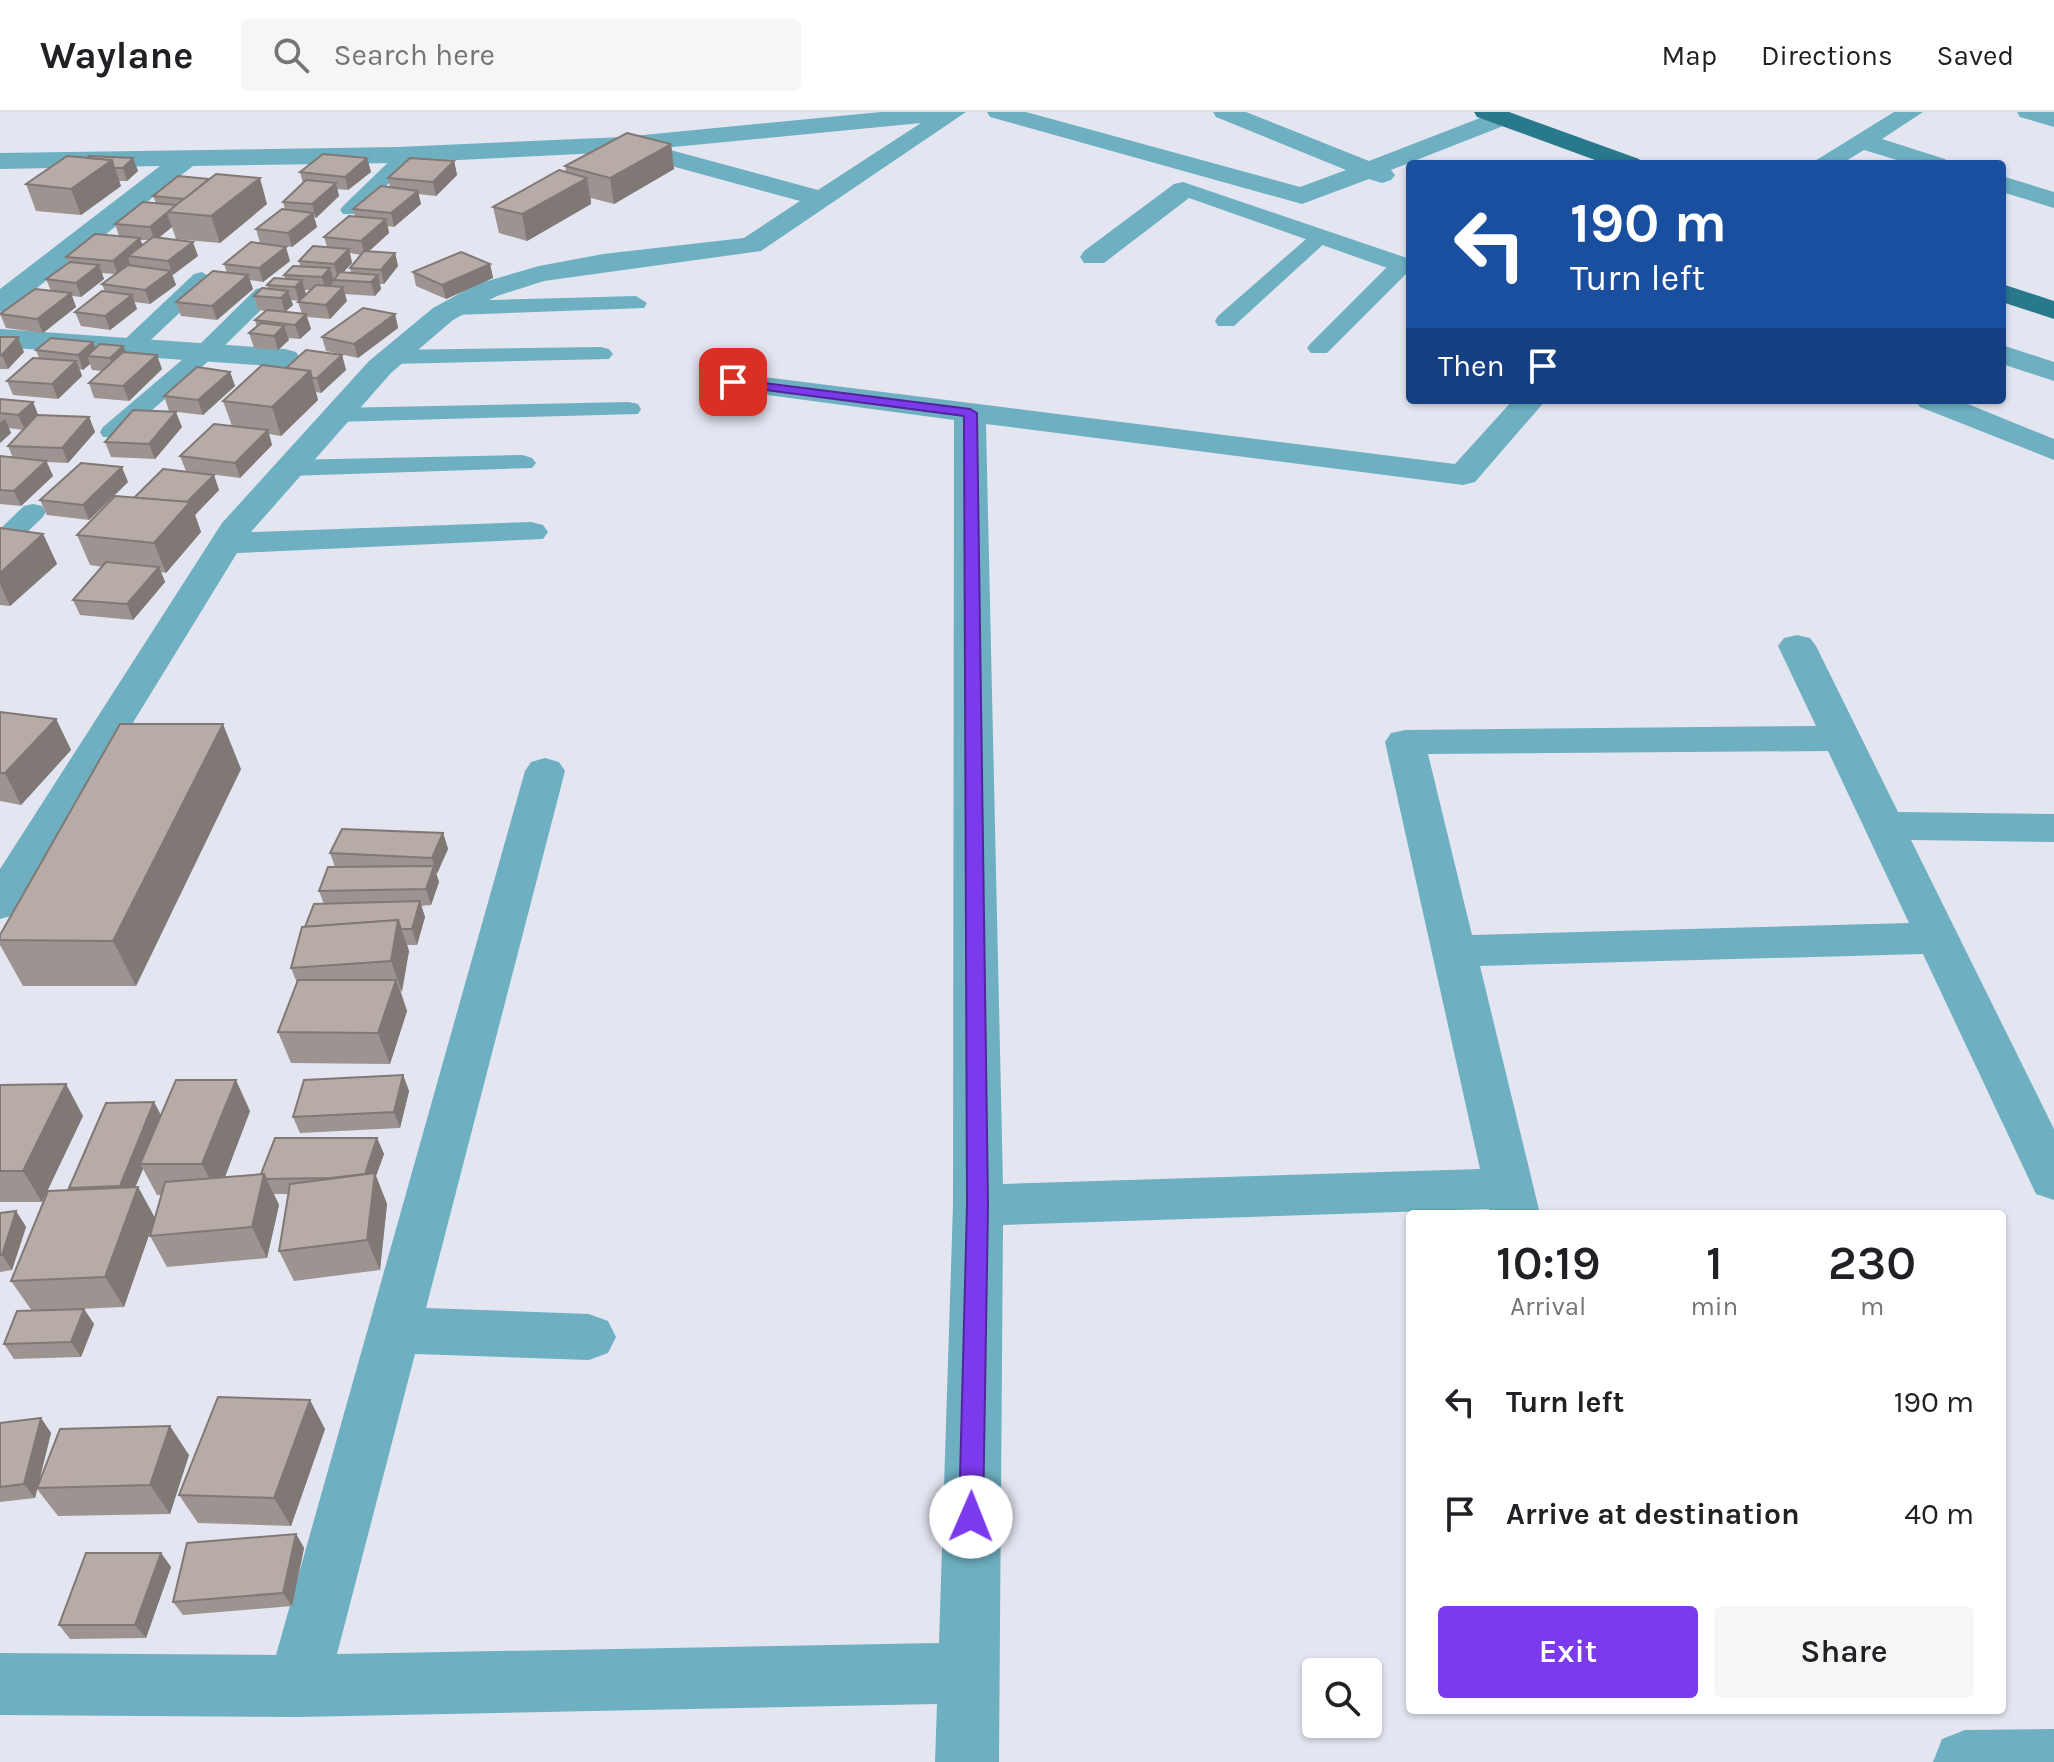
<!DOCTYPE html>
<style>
:root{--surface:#fff;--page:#f6f6f6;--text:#202124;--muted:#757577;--line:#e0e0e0;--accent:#7c3aed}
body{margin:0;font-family:Karla,sans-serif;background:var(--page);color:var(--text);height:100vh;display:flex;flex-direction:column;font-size:30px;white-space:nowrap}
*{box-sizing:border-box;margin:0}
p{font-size:26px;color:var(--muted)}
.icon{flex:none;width:44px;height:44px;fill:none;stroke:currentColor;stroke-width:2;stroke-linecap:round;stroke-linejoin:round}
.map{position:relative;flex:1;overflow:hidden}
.drawer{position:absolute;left:1406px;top:1098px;width:600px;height:504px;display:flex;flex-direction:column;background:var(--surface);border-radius:8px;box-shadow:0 2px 6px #0004}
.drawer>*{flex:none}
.guide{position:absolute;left:1406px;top:48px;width:600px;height:244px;border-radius:8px;box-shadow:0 2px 6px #0004;background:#1a4fa0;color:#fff;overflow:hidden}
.fabs{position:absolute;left:1302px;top:1546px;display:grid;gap:16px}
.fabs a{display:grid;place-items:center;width:80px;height:80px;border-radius:8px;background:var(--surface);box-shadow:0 2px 6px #0004;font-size:40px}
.pin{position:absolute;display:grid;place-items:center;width:68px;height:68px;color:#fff;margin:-34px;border-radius:16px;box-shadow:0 4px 12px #0006}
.me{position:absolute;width:88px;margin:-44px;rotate:1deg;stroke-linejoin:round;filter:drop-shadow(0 0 6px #0008)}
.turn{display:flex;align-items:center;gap:28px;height:168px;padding:0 32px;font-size:36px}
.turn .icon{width:104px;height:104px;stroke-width:2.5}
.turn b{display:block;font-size:56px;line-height:68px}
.then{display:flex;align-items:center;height:76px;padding:0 32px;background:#0003;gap:16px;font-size:30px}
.eta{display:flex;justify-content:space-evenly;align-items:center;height:136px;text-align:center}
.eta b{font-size:48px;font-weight:600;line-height:56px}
.button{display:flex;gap:16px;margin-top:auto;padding:16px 32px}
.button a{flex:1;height:92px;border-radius:8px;background:var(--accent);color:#fff;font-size:32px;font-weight:600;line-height:92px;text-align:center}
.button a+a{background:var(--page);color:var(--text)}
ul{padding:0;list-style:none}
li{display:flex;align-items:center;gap:24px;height:112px;padding:0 32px}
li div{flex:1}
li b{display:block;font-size:30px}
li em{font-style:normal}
header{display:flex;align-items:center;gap:48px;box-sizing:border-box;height:112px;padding:0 40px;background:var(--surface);border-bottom:2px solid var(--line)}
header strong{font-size:38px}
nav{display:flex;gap:44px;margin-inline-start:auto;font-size:28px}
.search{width:560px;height:72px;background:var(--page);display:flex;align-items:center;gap:20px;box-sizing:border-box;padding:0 28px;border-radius:8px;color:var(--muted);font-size:30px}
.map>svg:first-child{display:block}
</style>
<header>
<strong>Waylane</strong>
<div class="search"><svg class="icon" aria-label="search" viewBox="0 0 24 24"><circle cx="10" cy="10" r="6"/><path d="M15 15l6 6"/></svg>Search here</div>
<nav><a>Map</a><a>Directions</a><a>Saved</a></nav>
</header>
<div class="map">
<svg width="2054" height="1650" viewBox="0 0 2054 1650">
<rect width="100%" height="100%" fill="#e3e6f1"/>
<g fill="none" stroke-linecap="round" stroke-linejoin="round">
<g fill="#6eb0c1" fill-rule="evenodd">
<path d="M408,36L415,38L418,42L415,46L357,102H343L340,98L343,94L401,38Z"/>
<path d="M1320,119L1327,121L1331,125L1327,129L1234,214H1218L1215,209L1218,204L1313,121Z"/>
<path d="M1402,147L1410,148V158L1327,241H1311L1307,236L1311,231L1394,148Z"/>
<path d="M202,160L213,167L210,172L138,240H122L118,235L122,230L194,162Z"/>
<path d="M264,175L272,177L275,182L272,187L212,246L121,325H103L100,320L103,315L196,236L256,177Z"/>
<path d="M636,184L647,191L644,196L455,203L444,196L455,189Z"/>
<path d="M601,235L609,237L613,242L609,247L391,252L379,245L391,238Z"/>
<path d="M629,290L638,292L641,297L638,302L334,310L322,303L334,296Z"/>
<path d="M523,343L532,346L536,351L532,356L288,364L275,356L288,348Z"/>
<path d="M33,392L42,394L46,400L42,406L9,437L0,439V417L24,394Z"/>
</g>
<g fill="#6eb0c1" fill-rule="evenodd">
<path d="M881,0H966L761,139L544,169L497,184L453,208L391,261L251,420L531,410L543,413L548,420L543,427L237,441L15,803L0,807V757L222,411L369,249L433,196L477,172L539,154L603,142L744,126L800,89L642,46L640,39L397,51L193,54L10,197L0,200V177L160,54L0,57V41L397,35L623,25ZM921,11L818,78L663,36Z"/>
<path d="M987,0H1026L1300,75L1346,58L1216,5L1213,0H1246L1369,49L1493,1L1507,0L1514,6L1511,11L1391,58L1395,63L1391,68L1382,71L1369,67L1302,92L990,5Z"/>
<path d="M1894,0H1923L1882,27L1945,47L1949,52H1910L1864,38L1841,52H1810Z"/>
<path d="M2017,0H2054V15L2020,5Z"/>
<path d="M2002,64L2054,80V96L2002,80Z"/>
<path d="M1183,70L1410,147V164L1189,86L1104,151H1084L1080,145L1084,139L1174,72Z"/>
<path d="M0,217L285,237L296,240L300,246L296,252L285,255L0,235Z"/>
<path d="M2002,233L2054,250V269L2002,252Z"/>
<path d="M733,261L1455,352L1513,288H1546L1475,370L1463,373L986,312L1003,1072L1480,1057L1385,630L1391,621L1405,618L1816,614L1778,534L1784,526L1797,523L1810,526L1816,534L1898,700L2054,702V730L1911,728L2054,1017V1088L2036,1082L1923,842L1480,854L1540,1102H1490L1489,1097L1003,1113L999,1650H935L937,1592L298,1605L0,1603V1541L276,1543L525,659L531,650L545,646L559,650L565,659L426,1196L589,1202L608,1209L616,1225L608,1241L589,1248L415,1242L337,1542L939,1531L953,1093L954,308L722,277L718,270L722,263ZM1828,639L1909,811L1472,823L1428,642Z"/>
<path d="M1915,288H1958L2054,327V348L1920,295Z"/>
</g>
<path fill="#6eb0c1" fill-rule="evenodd" d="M2054,1617V1650H1933L1942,1627L1965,1618Z"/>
<g fill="#28798b" fill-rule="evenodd">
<path d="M1474,0H1509L1639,47L1643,52H1606L1477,5Z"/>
<path d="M2002,172L2054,189V207L2002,190Z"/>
</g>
</g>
<g fill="#9d9390" fill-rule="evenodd">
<path d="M671,32L674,57L614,92L591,86V92L527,129L499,121L493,95L566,60L565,54Z"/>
<path d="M87,46H133L138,59L127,69H119L121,74L81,103L36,99L26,72Z"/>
<path d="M367,46L371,60L348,78L337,77L339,84L316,106L314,105L317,115L292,135L260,131L256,117L285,98L283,90L303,71L300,60Z"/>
<path d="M454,49L457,63L436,84L418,82L421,92L394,115L388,114L389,121L369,139L395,141L398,154L384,172H380L381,177L375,184L344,182L347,189L330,207L307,205L311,217L300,227L288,226L289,228L278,238L254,236L249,221L257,215L255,208L266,199L258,198L254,184L268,177L267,173L285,167L284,163L300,154L299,149L327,135L324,125L355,104L353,97L390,75L388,66ZM350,141L361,143L350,156L351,161L343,160L352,151ZM304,178H311L298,190L302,202L285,200L293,193L291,188L299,189L306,182Z"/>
<path d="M153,84L267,92L220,131L176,127L172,115L158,126L198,144L172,163L176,173L150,192L134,190L137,197L110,218L81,214L75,200L105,180L102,172L115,162L102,161L104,167L81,185L72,184L76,195L43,221L6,216L0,202L51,179L46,167L69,151L66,145L119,124L115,112L156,91ZM140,128H149L142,133Z"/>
<path d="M290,149L263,170L250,168L253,177L217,208L181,204L176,190L227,161L224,152Z"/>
<path d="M490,152L493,166L446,187L416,174L413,160Z"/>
<path d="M395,202L398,216L358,246L326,239L322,225Z"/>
<path d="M0,225L24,240L8,257H0Z"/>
<path d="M93,230L95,236L123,234L126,240L162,257L129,289L94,286L89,271L102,259L92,258L90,252L83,258L80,257L82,264L58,287L13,283L7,269L39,246L36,238Z"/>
<path d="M342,243L346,258L321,281L316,280L318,288L281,324L269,322L272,333L240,366L186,359L180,344L232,314L223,289L286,256Z"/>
<path d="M230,260L235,274L203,303L169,299L164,284Z"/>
<path d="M0,287L33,290L38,303L89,305L95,320L68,351L47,350L53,364L21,394L0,392V344L13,346L8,334L23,318L9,316L11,321L0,331Z"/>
<path d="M182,315L155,347L111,345L105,330Z"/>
<path d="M214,363L219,378L195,403L201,420L166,461L161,460L165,470L133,508L80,503L73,488L103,455L90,453L77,423L134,386Z"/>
<path d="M128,370L89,408L47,403L40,388Z"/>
<path d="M0,416L43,422L57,452L10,494L0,493Z"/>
<path d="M0,600L56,607L71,638L21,693L0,689Z"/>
<path d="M241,657L136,874H23L0,833V823Z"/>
<path d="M443,721L448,737L436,762L439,770L431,793L421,794L425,805L417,833H407L409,839L401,880L407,899L390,952L291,951L278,920L297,871L291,856L305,815L324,792L319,779L335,755L330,741Z"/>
<path d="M403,963L409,979L400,1016L300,1021L293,1005Z"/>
<path d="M0,973L83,1004L42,1090H0Z"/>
<path d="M154,990L161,1003L250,999L225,1065L261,1062L377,1026L384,1042L376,1064L387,1092L380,1158L294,1169L279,1139L289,1082H274L279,1093L267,1146L167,1155L150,1124L153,1111L124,1195L77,1197H84L94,1212L81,1245L14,1247L4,1232L32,1199L11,1169L71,1078L69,1076ZM143,1057L157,1083H161L155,1106L138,1075H135Z"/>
<path d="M16,1099L26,1115L12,1158L0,1160V1101Z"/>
<path d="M41,1306L51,1321L39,1369L189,1343L170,1402L58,1404L37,1377L35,1386L0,1390V1311Z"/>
<path d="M325,1317L291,1414L198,1411L179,1383Z"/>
<path d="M296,1422L304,1436L292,1494L183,1503L173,1490Z"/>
<path d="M161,1441L171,1455L146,1526L70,1527L59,1513Z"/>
</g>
<g fill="#807875">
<path d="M671,32L674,57L614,92L610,66Z"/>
<path d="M133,46L138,59L127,69L123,56Z"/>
<path d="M367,46L371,60L348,78L345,65Z"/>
<path d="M112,48L121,74L81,103L71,77Z"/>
<path d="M454,49L457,63L436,84L433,70Z"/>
<path d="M260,66L267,92L220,131L211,104Z"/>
<path d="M587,66L591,92L527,129L522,102Z"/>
<path d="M336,71L339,84L316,106L312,92Z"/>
<path d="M418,79L421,92L394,115L391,101Z"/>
<path d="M167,101L172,115L155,129L150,115Z"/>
<path d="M313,101L317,115L292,135L288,121Z"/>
<path d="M386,107L389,121L365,143L361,129Z"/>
<path d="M140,126L145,140L128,144L130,152L118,163L113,149Z"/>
<path d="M193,130L198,144L173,163L168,149Z"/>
<path d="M286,135L290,149L263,170L259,156Z"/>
<path d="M349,137L352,151L338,166L334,152Z"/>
<path d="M395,141L398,154L384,172L381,158Z"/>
<path d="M490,152L493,166L446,187L442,173Z"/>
<path d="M99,153L104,167L81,185L76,171Z"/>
<path d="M330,156L334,169L326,179L322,165Z"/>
<path d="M171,159L176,173L150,192L145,178Z"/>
<path d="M248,163L253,177L217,208L212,194Z"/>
<path d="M378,163L381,177L375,184L371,170Z"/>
<path d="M302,168L306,182L299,189L295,175Z"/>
<path d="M343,175L347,189L330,207L326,193Z"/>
<path d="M288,179L293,193L285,200L281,186Z"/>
<path d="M71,181L76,195L43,221L37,207Z"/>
<path d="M132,183L137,197L110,218L105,204Z"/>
<path d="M306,202L311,217L300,227L295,213Z"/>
<path d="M395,202L398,216L358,246L354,232Z"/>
<path d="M284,214L289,228L278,238L274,224Z"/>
<path d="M18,225L24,240L8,257L2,243Z"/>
<path d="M93,230L99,245L87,244L90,252L83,258L78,243Z"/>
<path d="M123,234L129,248L115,260L110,246Z"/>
<path d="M157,243L162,257L129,289L123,274Z"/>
<path d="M342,243L346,258L321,281L317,266Z"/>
<path d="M76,249L82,264L58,287L52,272Z"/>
<path d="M310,259L318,288L281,324L272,295Z"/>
<path d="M230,260L235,274L203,303L198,288Z"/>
<path d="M33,290L39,305L25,318L18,303Z"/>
<path d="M176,300L182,315L155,347L149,332Z"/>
<path d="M89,305L95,320L68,351L62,336Z"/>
<path d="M5,307L11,321L0,331V311Z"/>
<path d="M268,318L272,333L240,366L235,351Z"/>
<path d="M46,349L53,364L21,394L14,379Z"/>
<path d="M122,355L128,370L89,408L83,393Z"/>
<path d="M214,363L219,378L195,403L201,420L166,461L154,431L180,397Z"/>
<path d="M43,422L57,452L10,494L0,472V461Z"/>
<path d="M159,455L165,470L133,508L127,492Z"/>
<path d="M56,607L71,638L21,693L5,661Z"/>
<path d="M223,612L241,657L136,874L113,829Z"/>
<path d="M443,721L448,737L437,762L432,746Z"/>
<path d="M434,754L439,770L431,793L426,777Z"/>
<path d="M420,789L425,805L417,833L412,817Z"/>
<path d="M398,808L409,839L402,880L391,849Z"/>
<path d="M396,868L407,899L390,952L378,921Z"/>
<path d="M403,963L409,979L400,1016L394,1000Z"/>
<path d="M236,968L250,999L218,1083L202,1052Z"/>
<path d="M66,972L83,1004L42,1090L23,1059Z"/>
<path d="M154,990L162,1006L140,1052L143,1057L129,1090L120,1074Z"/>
<path d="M377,1026L384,1042L376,1064L387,1092L380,1158L367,1128L364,1066Z"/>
<path d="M264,1062L279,1093L267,1146L252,1115Z"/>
<path d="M138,1075L155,1106L124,1195L105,1165Z"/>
<path d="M16,1099L26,1115L12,1158L2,1143Z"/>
<path d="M84,1197L94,1212L81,1245L71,1230Z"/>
<path d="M310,1288L325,1317L291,1414L274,1386Z"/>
<path d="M41,1306L51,1321L35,1386L24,1372Z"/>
<path d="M170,1314L189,1343L170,1402L150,1373Z"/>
<path d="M296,1422L304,1436L292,1494L283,1481Z"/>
<path d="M161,1441L171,1455L146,1526L135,1513Z"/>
</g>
<g fill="#b7aba7" stroke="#807875" stroke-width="2">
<path d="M627,21L671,32L610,66L565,54Z"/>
<path d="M323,42L367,46L345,65L300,60Z"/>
<path d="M67,44L112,48L71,77L26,72Z"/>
<path d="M89,44L133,46L123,56H114L112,48L87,46Z"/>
<path d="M410,46L454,49L433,70L388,66Z"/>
<path d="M559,58L587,66L522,102L493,95Z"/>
<path d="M216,62L260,66L211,104L167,100Z"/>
<path d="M178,64L209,67L184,87L153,84Z"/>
<path d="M306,68L336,71L312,92L283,90Z"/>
<path d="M381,74L418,79L391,101L353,97Z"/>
<path d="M143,90L176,93L150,115L115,112Z"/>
<path d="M282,97L313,101L288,121L256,117Z"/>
<path d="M349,104L386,107L361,129L324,125Z"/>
<path d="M95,122L140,126L113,149L66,145Z"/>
<path d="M153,125L193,130L168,149L128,144Z"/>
<path d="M251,130L286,135L259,156L224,152Z"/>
<path d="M313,134L349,137L334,152L299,149Z"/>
<path d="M364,139L395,141L381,158L350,156Z"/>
<path d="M461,140L490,152L442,173L413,160Z"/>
<path d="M70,150L99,153L76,171L46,167Z"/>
<path d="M128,153L171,159L145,178L102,172Z"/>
<path d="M293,154L330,156L322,165L284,163Z"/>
<path d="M213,159L248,163L212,194L176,190Z"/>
<path d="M340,160L378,163L371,170L334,168Z"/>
<path d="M274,166L302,168L295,175L267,173Z"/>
<path d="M316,173L343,175L326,193L298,190Z"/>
<path d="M262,176L288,179L281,186L254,184Z"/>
<path d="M35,177L71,181L37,207L0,202Z"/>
<path d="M102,179L132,183L105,204L75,200Z"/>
<path d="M363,196L395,202L354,232L322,225Z"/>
<path d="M267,198L306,202L295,213L255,208Z"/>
<path d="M261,211L284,214L274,224L249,221Z"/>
<path d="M0,225H18L2,243H0Z"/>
<path d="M51,226L93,230L78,243L36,238Z"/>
<path d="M100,232L123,234L110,246L87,244Z"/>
<path d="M306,238L342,243L317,266H312L310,259L286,256Z"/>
<path d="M123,240L157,243L123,274L89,271Z"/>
<path d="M33,246L76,249L52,272L7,269Z"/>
<path d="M262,253L310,259L272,295L223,289Z"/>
<path d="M197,255L230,260L198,288L164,284Z"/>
<path d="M0,287L33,290L18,303L0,301Z"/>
<path d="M133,298L176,300L149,332L105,330Z"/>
<path d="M37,303L89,305L62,336L8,334Z"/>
<path d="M214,312L268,318L235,351L180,344Z"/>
<path d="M0,344L46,349L14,379L0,378Z"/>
<path d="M81,351L122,355L83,393L40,388Z"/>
<path d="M163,357L214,363L187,390L134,386Z"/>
<path d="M115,384L190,390L154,431L77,423Z"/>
<path d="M0,416L43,422L0,461Z"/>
<path d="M106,450L159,455L127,492L73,488Z"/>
<path d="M0,600L56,607L5,661H0Z"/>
<path d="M120,612H223L113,829L0,828V823Z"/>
<path d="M342,717L443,721L432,746L330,741Z"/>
<path d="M434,754L426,777L319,779L328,755Z"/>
<path d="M420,789L412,817H401L398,808L305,815L314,792Z"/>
<path d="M398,808L391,849L291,856L302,815Z"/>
<path d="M298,868H396L378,921L278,920Z"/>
<path d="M403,963L394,1000L293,1005L304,968Z"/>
<path d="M176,968H236L202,1052H140Z"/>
<path d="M66,972L23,1059H0V973Z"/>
<path d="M154,990L120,1074L69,1076L106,991Z"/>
<path d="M275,1026H377L365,1062L331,1066L266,1067L264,1062H261Z"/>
<path d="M375,1061L367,1128L279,1139L290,1072Z"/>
<path d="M264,1062L252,1115L150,1124L165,1070Z"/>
<path d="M138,1075L105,1165L11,1169L48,1079Z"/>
<path d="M16,1099L2,1143H0V1101Z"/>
<path d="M84,1197L71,1230L4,1232L17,1199Z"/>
<path d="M218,1285L310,1288L274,1386L179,1383Z"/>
<path d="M41,1306L24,1372L0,1375V1311Z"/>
<path d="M170,1314L150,1373L37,1376L60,1317Z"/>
<path d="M296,1422L283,1481L173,1490L187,1431Z"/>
<path d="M86,1441H161L135,1513H59Z"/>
</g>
<path fill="#7c3aed" stroke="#51269a" stroke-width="2" d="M733,267L970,297L977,301L988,1093L983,1405L980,1413L971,1416L963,1413L959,1405L967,1093L964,304L728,273L726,270Z"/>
</svg>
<div class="fabs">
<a><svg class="icon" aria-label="search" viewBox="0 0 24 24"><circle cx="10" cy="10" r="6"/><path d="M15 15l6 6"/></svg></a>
</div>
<div class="pin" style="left:733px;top:270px;background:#d93025"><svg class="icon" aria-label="arrive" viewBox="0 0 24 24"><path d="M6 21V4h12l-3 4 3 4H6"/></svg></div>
<svg class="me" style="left:971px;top:1405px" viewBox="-20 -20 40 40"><circle r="19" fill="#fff"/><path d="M0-13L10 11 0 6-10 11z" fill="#7c3aed"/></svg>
<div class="guide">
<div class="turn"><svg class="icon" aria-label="left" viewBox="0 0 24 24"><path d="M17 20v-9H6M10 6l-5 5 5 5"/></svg><div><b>190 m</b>Turn left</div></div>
<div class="then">Then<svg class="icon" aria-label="arrive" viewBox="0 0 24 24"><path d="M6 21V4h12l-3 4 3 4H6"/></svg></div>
</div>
<section class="drawer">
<div class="eta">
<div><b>10:19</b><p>Arrival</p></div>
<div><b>1</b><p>min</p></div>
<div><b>230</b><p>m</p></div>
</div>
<ul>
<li><svg class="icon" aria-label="left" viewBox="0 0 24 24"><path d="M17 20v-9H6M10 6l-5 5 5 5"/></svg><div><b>Turn left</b></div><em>190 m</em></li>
<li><svg class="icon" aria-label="arrive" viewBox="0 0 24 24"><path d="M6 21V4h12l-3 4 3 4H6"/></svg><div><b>Arrive at destination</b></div><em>40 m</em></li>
</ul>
<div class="button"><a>Exit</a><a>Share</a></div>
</section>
</div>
